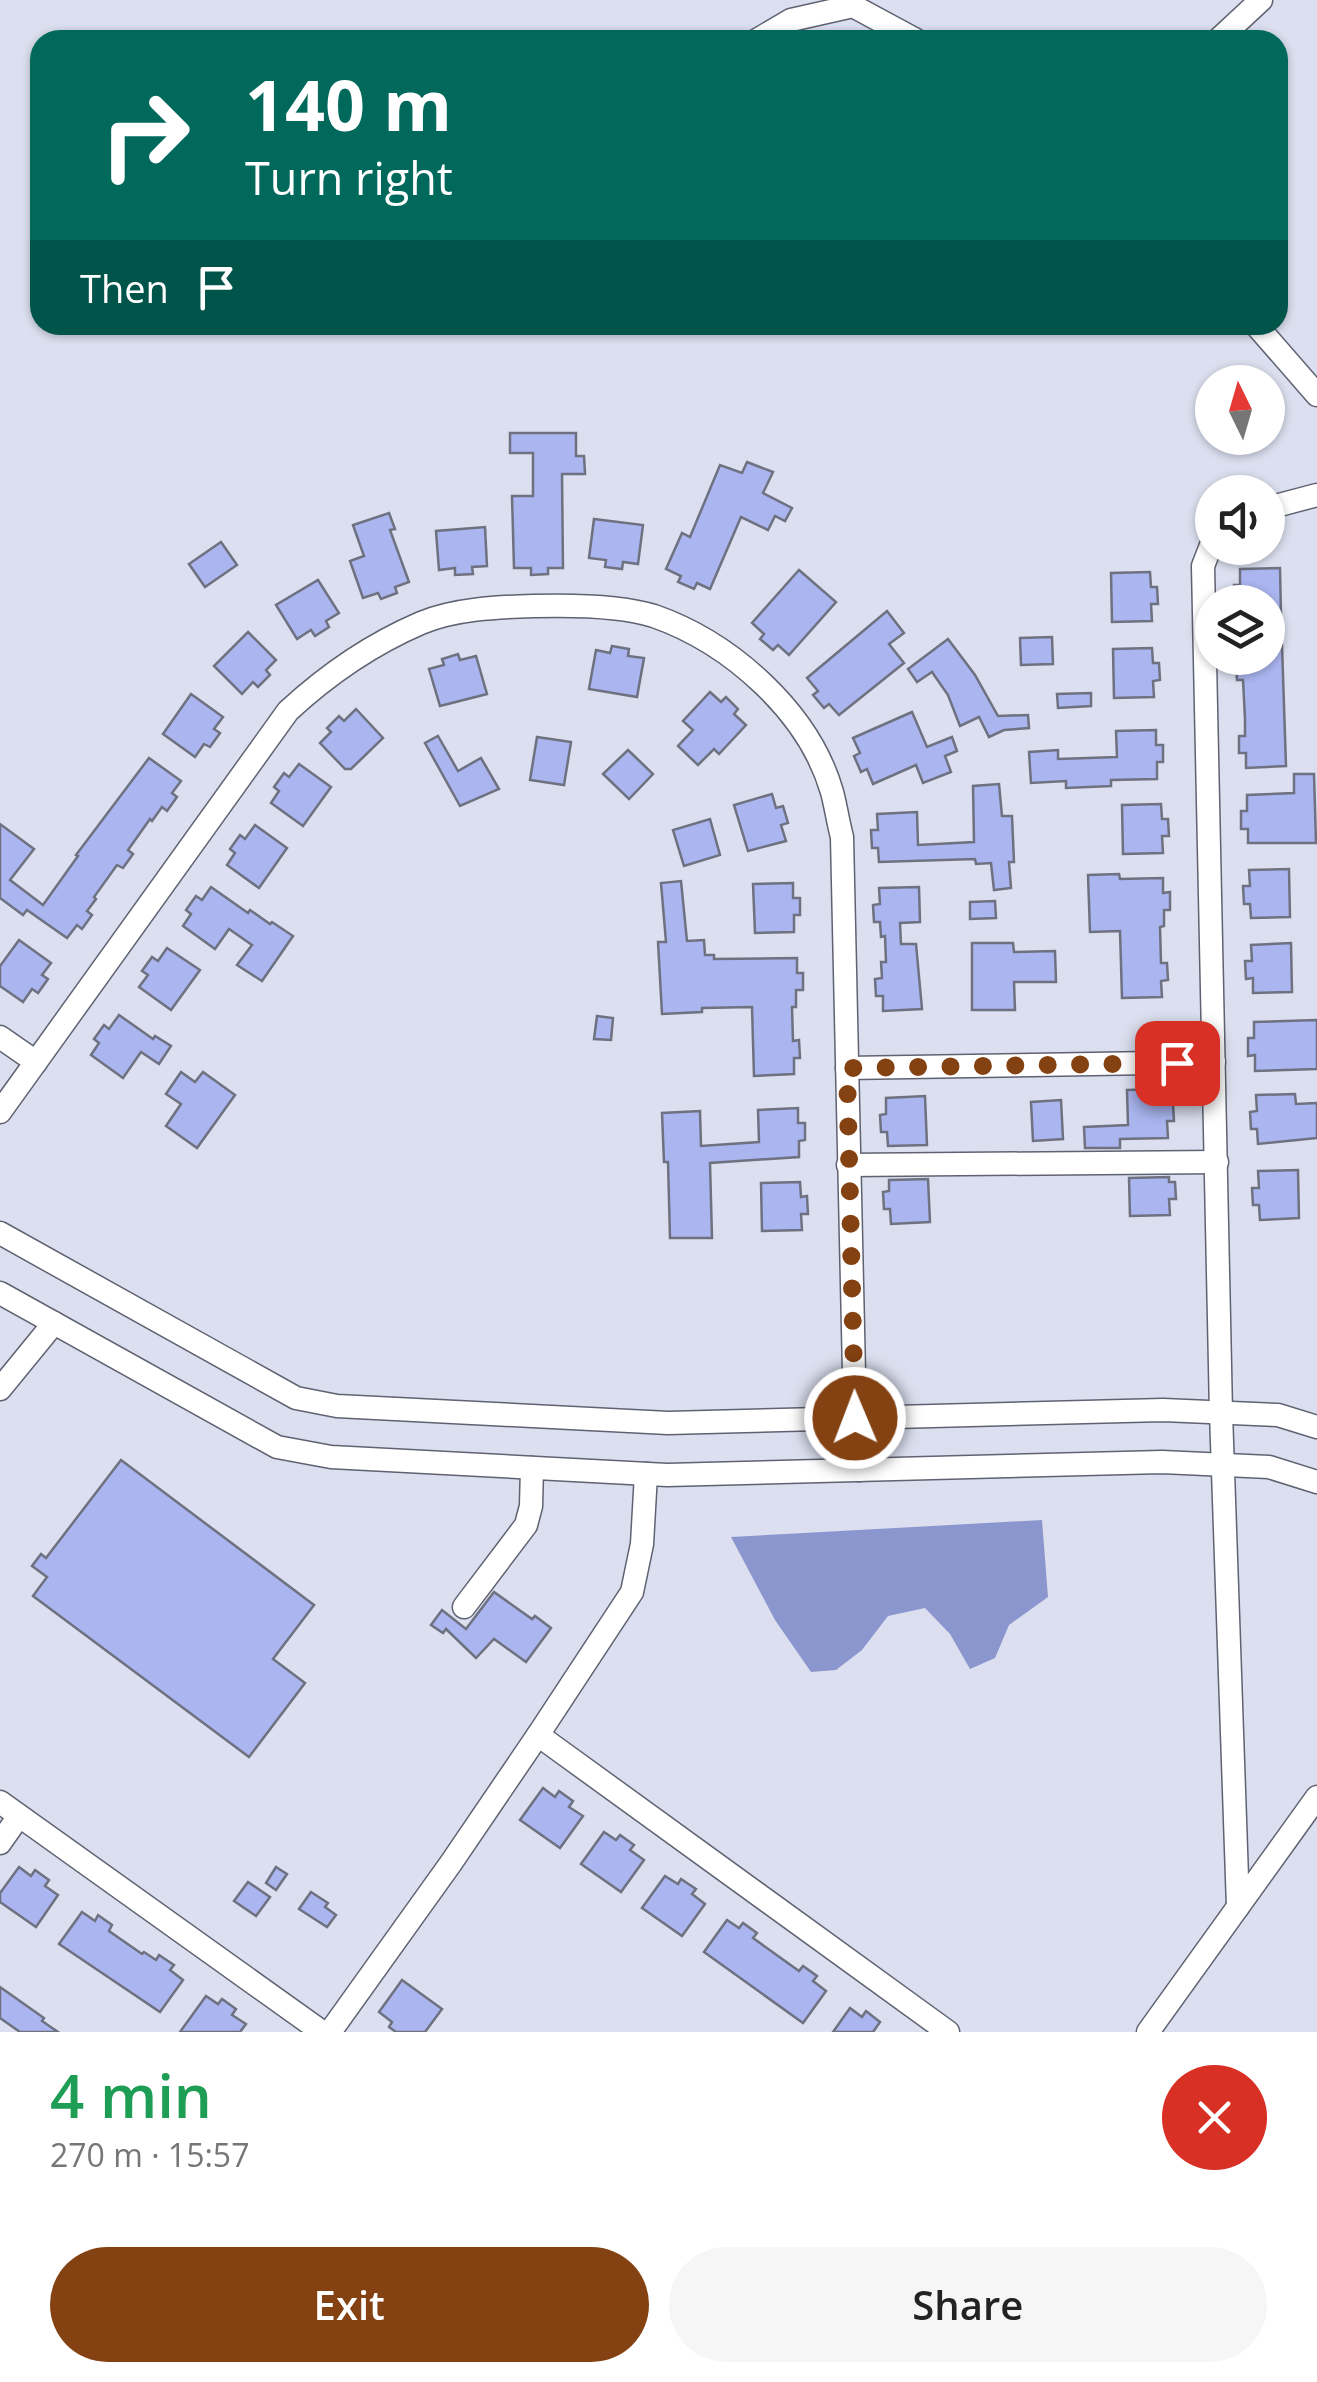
<!DOCTYPE html>
<meta charset="utf-8">
<style>
:root{--surface:#fff;--page:#f6f6f6;--text:#222;--muted:#767676;--accent:#844111}
body{margin:0;font-family:"Open Sans",sans-serif;background:var(--page);color:var(--text);height:100vh;display:flex;flex-direction:column;font-size:38px;white-space:nowrap}
*{box-sizing:border-box;margin:0}
p{font-size:32px;color:var(--muted)}
.icon{flex:none;width:55px;height:55px;fill:none;stroke:currentColor;stroke-width:2;stroke-linecap:round;stroke-linejoin:round}
.map{position:relative;height:2032px;overflow:hidden}
.details{display:flex;flex-direction:column;background:var(--surface);flex:1}
.details>*{flex:none}
.top-card{position:absolute;left:30px;top:30px;width:1258px;height:305px;border-radius:30px;box-shadow:0 2px 8px #0004;background:#00695c;color:#fff;overflow:hidden}
.needle{width:65px;rotate:355deg}
.fabs{position:absolute;left:1195px;top:365px;display:grid;gap:20px}
.fabs a{display:grid;place-items:center;width:90px;height:90px;border-radius:50%;background:var(--surface);box-shadow:0 2px 8px #0004;font-size:50px}
.pin{position:absolute;display:grid;place-items:center;width:85px;height:85px;color:#fff;margin:-42px;border-radius:20px;box-shadow:0 5px 15px #0006}
.me{position:absolute;width:110px;margin:-55px;rotate:359deg;stroke-linejoin:round;filter:drop-shadow(0 0 8px #0008)}
.turn{display:flex;align-items:center;gap:35px;height:210px;padding:0 50px;font-size:45px}
.turn .icon{width:130px;height:130px;stroke-width:2.5}
.turn b{display:block;font-size:70px;line-height:85px}
.then{display:flex;align-items:center;height:95px;padding:0 50px;background:#0003;gap:20px;font-size:38px}
.round{display:grid;place-items:center;flex:none;width:105px;height:105px;border-radius:52px;background:var(--page)}
.overview{display:flex;align-items:center;justify-content:space-between;height:170px;padding:0 50px}
h1{font-size:60px;font-weight:600;line-height:75px;color:#1e9e55}
.cta{display:flex;gap:20px;margin-top:auto;padding:20px 50px}
.cta a{flex:1;height:115px;border-radius:60px;background:var(--accent);color:#fff;font-size:40px;font-weight:600;line-height:115px;text-align:center}
.cta a+a{background:var(--page);color:var(--text)}
.map>svg:first-child{display:block}
</style>
<div class="map">
<svg width="1317" height="2032" viewBox="0 0 1317 2032">
<rect width="100%" height="100%" fill="#dbdfef"/>
<path fill="#8c96ce" d="M1042,1520L1048,1597L1009,1625L995,1658L970,1669L950,1634L925,1608L888,1616L862,1650L836,1670L811,1672L775,1620L731,1537Z"/>
<g fill="#abb6f0" stroke="#6e7180" stroke-width="2.5">
<path d="M510,433H576V456H584L585,474H562L563,568H548V574L531,575V568H514L512,496H533V453H510Z"/>
<path d="M747,462L773,472L763,493L792,508L785,521L775,516L768,530L741,517L710,589L697,583L694,589L678,582L681,576L666,569L682,533L690,537L720,465L742,473Z"/>
<path d="M389,513L395,529L390,530L409,582L395,587L397,593L381,599L378,593L363,598L350,561L364,556L353,525Z"/>
<path d="M594,519L643,525L638,564L623,562L622,569L605,567L606,560L589,558Z"/>
<path d="M485,527L487,566L472,567L473,574L455,575V568L439,570L436,531Z"/>
<path d="M221,542L237,565L205,587L189,564Z"/>
<path d="M1280,568L1281,616H1268V602H1234V585H1240V569Z"/>
<path d="M799,570L836,602L789,655L778,645L773,650L760,639L764,634L752,623Z"/>
<path d="M1150,572L1151,587H1157L1158,604H1151L1152,621L1112,622L1111,573Z"/>
<path d="M318,580L339,613L326,621L329,627L315,636L311,630L297,639L276,605Z"/>
<path d="M887,611L904,633L889,644L904,663L839,715L829,704L824,708L813,695L818,691L807,678Z"/>
<path d="M248,632L276,660L266,670L270,675L258,687L253,682L242,694L214,666Z"/>
<path d="M1052,637L1053,664L1021,665L1020,638Z"/>
<path d="M948,639L975,675L998,716L1028,715L1029,728L1004,730L989,737L979,717L960,726L948,695L932,672L917,682L908,669Z"/>
<path d="M1282,645L1286,766L1246,768V753H1239V736H1245V719L1243,680H1237L1236,663H1243V658H1268V646Z"/>
<path d="M612,646L629,649L628,656L644,658L637,697L589,689L596,650L610,653Z"/>
<path d="M1152,648L1153,663H1159L1160,680L1153,681L1154,697L1114,698L1113,649Z"/>
<path d="M458,654L460,660L476,656L487,694L440,706L429,669L444,665L442,659Z"/>
<path d="M710,692L721,702L726,697L738,709L734,714L746,725L719,754L714,749L698,765L678,746L693,730L683,721Z"/>
<path d="M1091,693V706L1058,708L1057,694Z"/>
<path d="M191,694L223,717L214,729L220,733L210,747L204,744L195,757L163,734Z"/>
<path d="M356,709L383,738L351,769H345L320,743L331,732L327,728L339,716L344,721Z"/>
<path d="M912,712L927,747L952,737L957,751L945,756L951,772L923,783L916,765L873,784L867,769L861,772L854,756L860,753L853,738Z"/>
<path d="M1156,730V745H1163V762H1157V779L1111,780V786L1066,788V781L1031,783L1029,752L1058,750V759L1117,757L1116,731Z"/>
<path d="M438,736L458,771L481,758L499,789L460,806L425,743Z"/>
<path d="M537,737L571,742L564,785L530,780Z"/>
<path d="M628,750L653,774L629,799L603,774Z"/>
<path d="M149,758L181,781L172,793L177,797L167,811L162,807L152,821L150,819L128,850L133,854L123,868L117,865L94,897L96,899L87,911L92,915L82,929L77,925L67,938L27,910L23,915L0,898V824L34,849L10,880L43,905L78,856L76,855Z"/>
<path d="M299,764L331,787L303,826L271,803L279,791L274,787L284,773L289,777Z"/>
<path d="M1294,774H1314L1316,843H1248V829H1241V811H1247V795L1294,793Z"/>
<path d="M999,784L1002,816H1012L1014,862H1009L1011,888L994,890L991,863L976,864L975,859L879,862L878,848H872L871,830H878L877,814L917,812L918,845L974,842L973,786Z"/>
<path d="M772,794L776,808L783,806L788,823L781,825L786,841L748,851L734,805Z"/>
<path d="M1161,804L1162,819H1168L1169,836H1162L1163,853L1123,854L1122,805Z"/>
<path d="M710,819L720,855L684,866L673,830Z"/>
<path d="M255,825L287,848L259,888L227,865L235,853L230,849L240,835L245,839Z"/>
<path d="M1289,869L1290,917L1251,918L1250,904H1244L1243,886H1250L1249,870Z"/>
<path d="M1119,874L1120,879L1163,878V893L1170,892V910H1164V926L1160,927L1161,963H1167L1168,980L1161,981L1162,997L1122,998L1120,931L1090,932L1088,875Z"/>
<path d="M681,881L687,941L704,940L705,955H714V959L797,958V973H803V990H796V1007H792L793,1041L799,1040L800,1058H794V1074L754,1076L752,1007L702,1008V1012L662,1014L658,942H666L661,883Z"/>
<path d="M793,883V898H800V915H794V932L755,933L753,884Z"/>
<path d="M211,887L248,913L250,910L270,924L272,922L293,936L262,981L237,965L252,945L229,929L215,949L183,926L191,914L186,910L196,896L202,900Z"/>
<path d="M919,887L920,922L900,923L901,944H916L922,1009L883,1011V996H876L875,979L882,978L881,962H886L885,936L881,937L880,922H874L873,905L880,904L879,888Z"/>
<path d="M995,901L996,918L970,919V902Z"/>
<path d="M19,940L51,963L42,975L48,979L38,993L32,989L23,1002L0,986V966Z"/>
<path d="M972,943H1013L1014,952L1055,951L1056,982H1014L1015,1010H972Z"/>
<path d="M1291,943L1292,992L1253,993V978L1246,979L1245,961H1252L1251,945Z"/>
<path d="M167,948L200,970L171,1010L139,987L148,975L142,971L152,957L158,961Z"/>
<path d="M119,1015L153,1039L155,1036L171,1046L159,1064L141,1052L123,1078L91,1055L99,1043L94,1039L104,1025L109,1029Z"/>
<path d="M597,1016L613,1018L611,1040L594,1039Z"/>
<path d="M1317,1020V1069L1255,1071V1055L1248,1056V1038H1254V1022Z"/>
<path d="M181,1072L195,1082L203,1072L235,1095L197,1148L166,1126L181,1104L166,1094Z"/>
<path d="M1166,1089L1167,1104H1173L1174,1121H1167L1168,1138L1120,1139V1148H1085L1084,1127L1128,1125L1127,1090Z"/>
<path d="M1295,1094L1296,1104L1317,1103V1138L1258,1144L1257,1129H1251L1250,1112L1257,1111L1256,1095Z"/>
<path d="M925,1096L927,1145L888,1146L887,1132H881L880,1115L886,1114V1098Z"/>
<path d="M1061,1100L1063,1139L1033,1141L1031,1102Z"/>
<path d="M798,1108V1123H805V1140L799,1141V1157L710,1163L712,1238H670L668,1162H664L662,1113L700,1111L701,1146L759,1142L758,1110Z"/>
<path d="M1298,1170L1299,1218L1260,1220L1259,1205H1253L1252,1188H1259L1258,1171Z"/>
<path d="M1169,1177V1182H1175L1176,1199H1169L1170,1215L1130,1216L1129,1178Z"/>
<path d="M928,1179L930,1222L891,1224L890,1209H884L883,1192L889,1191V1180Z"/>
<path d="M800,1182L801,1197L807,1196L808,1214H801L802,1230L762,1231L761,1183Z"/>
<path d="M121,1460L314,1605L273,1659L305,1683L249,1757L33,1596L47,1577L32,1566L41,1554L46,1558Z"/>
<path d="M494,1592L532,1619L535,1616L551,1628L526,1662L494,1639L476,1658L446,1629L443,1633L431,1625L442,1610L466,1629Z"/>
<path d="M543,1788L555,1797L559,1791L573,1801L569,1807L583,1816L560,1848L520,1820Z"/>
<path d="M604,1832L616,1840L620,1835L634,1845L630,1850L644,1860L621,1892L581,1864Z"/>
<path d="M19,1867L31,1876L35,1870L49,1880L45,1886L58,1895L36,1927L0,1902V1893Z"/>
<path d="M276,1867L287,1874L276,1890L266,1883Z"/>
<path d="M665,1876L678,1884L681,1879L696,1889L692,1894L705,1904L682,1936L642,1908Z"/>
<path d="M248,1882L270,1897L256,1916L234,1901Z"/>
<path d="M311,1892L328,1903L325,1907L336,1915L327,1927L299,1909Z"/>
<path d="M82,1912L95,1921L98,1915L112,1925L109,1931L142,1954L144,1952L156,1960L159,1955L174,1965L170,1970L183,1980L160,2012L59,1944Z"/>
<path d="M727,1920L739,1928L743,1923L757,1933L753,1938L799,1971L803,1966L817,1976L813,1981L826,1991L803,2023L704,1952Z"/>
<path d="M402,1980L442,2009L425,2032H396L389,2027L392,2022L379,2012Z"/>
<path d="M0,1987L44,2018L42,2021L58,2032H20L0,2018Z"/>
<path d="M206,1996L218,2004L222,1999L236,2009L232,2015L246,2024L240,2032H180Z"/>
<path d="M850,2008L862,2017L866,2011L880,2022L873,2032H833Z"/>
</g>
<g fill="none" stroke-linecap="round" stroke-linejoin="round">
<g stroke="#5f6271" stroke-width="25">
<g id="minor">
<path d="M757,40L791,20L853,6L916,40"/>
<path d="M1218,40L1261,0"/>
<path d="M1256,325L1317,395"/>
<path d="M1268,508L1317,495"/>
<path d="M1212,543L1203,566L1221,1413L1238,1907"/>
<path d="M0,1037L36,1062"/>
<path d="M847,1068L1214,1062"/>
<path d="M0,1112L288,711C327,675 372,644 421,623C454,609 497,607 533,606C569,605 620,605 654,616C731,643 809,712 832,792C836,807 838,822 842,837L855,1418L859,1470"/>
<path d="M848,1165L1217,1162"/>
<path d="M0,1233L296,1398L337,1406L668,1423L1163,1410L1278,1415L1317,1427"/>
<path d="M0,1293L277,1447L331,1457L667,1475L1162,1462L1269,1467L1317,1482"/>
<path d="M0,1389L54,1323"/>
<path d="M646,1474L642,1544L632,1592L538,1735L948,2032"/>
<path d="M464,1607L526,1525L531,1506L532,1468"/>
<path d="M0,1802L322,2032"/>
<path d="M0,1843L19,1816"/>
<path d="M330,2032L451,1863L538,1735"/>
<path d="M1148,2032L1317,1797"/>
</g>
</g>
<use href="#minor" stroke="#fff" stroke-width="22"/>
</g>
<g fill="none" stroke-linecap="round" stroke-linejoin="round">
<path stroke="#844111" stroke-width="18" stroke-dasharray="0 32.4" d="M855,1418L847,1068L1177,1063"/>
</g>
</svg>
<div class="fabs">
<a><svg class="needle" viewBox="-14 -14 28 28"><path d="M0-13l5 13h-10z" fill="#e53935"/><path d="M0 13l5-13h-10z" fill="#767676"/></svg></a>
<a><svg class="icon" aria-label="sound" viewBox="0 0 24 24"><path d="M4 9h4l5-4v14l-5-4H4zM17 9q2 3 0 6"/></svg></a>
<a><svg class="icon" aria-label="layers" viewBox="0 0 24 24"><path d="M12 4l9 5-9 5-9-5zM3 14l9 5 9-5"/></svg></a>
</div>
<div class="pin" style="left:1177px;top:1063px;background:#d93025"><svg class="icon" aria-label="arrive" viewBox="0 0 24 24"><path d="M6 21V4h12l-3 4 3 4H6"/></svg></div>
<svg class="me" style="left:855px;top:1418px" viewBox="-20 -20 40 40"><circle r="17" fill="#844111" stroke="#fff" stroke-width="3"/><path d="M0-11L8 9 0 5-8 9z" fill="#fff"/></svg>
<div class="top-card">
<div class="turn"><svg class="icon" aria-label="right" viewBox="0 0 24 24"><path d="M7 20v-9h11M14 6l5 5-5 5"/></svg><div><b>140 m</b>Turn right</div></div>
<div class="then">Then<svg class="icon" aria-label="arrive" viewBox="0 0 24 24"><path d="M6 21V4h12l-3 4 3 4H6"/></svg></div>
</div>
</div>
<section class="details">
<div class="overview"><div><h1>4 min</h1><p>270 m · 15:57</p></div><a class="round" style="background:#d93025;color:#fff"><svg class="icon" aria-label="close" viewBox="0 0 24 24"><path d="M6 6l12 12M18 6L6 18"/></svg></a></div>
<div class="cta"><a>Exit</a><a>Share</a></div>
</section>
